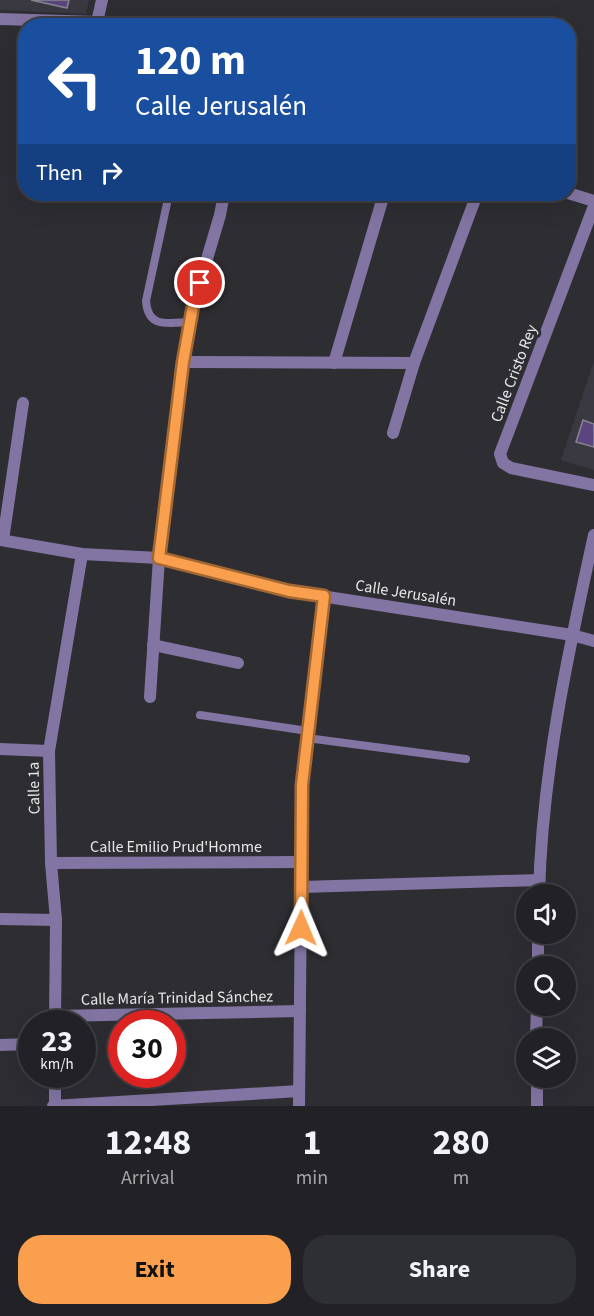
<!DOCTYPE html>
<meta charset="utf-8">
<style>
:root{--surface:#222226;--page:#2e2f32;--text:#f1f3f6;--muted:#a2a4a7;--line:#3f3f43;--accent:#fa9f4e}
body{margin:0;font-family:"Source Sans 3",sans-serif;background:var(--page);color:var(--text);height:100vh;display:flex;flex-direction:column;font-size:22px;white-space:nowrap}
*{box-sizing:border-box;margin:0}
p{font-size:20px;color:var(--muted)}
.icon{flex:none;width:33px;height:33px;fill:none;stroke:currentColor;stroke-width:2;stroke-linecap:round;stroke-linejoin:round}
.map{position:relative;height:1106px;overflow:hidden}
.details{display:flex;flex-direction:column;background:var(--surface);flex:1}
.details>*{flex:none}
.guide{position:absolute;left:18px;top:18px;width:558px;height:183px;border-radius:24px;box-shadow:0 6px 24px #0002,0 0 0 2px var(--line);background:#1a4fa0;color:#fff;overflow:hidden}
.tools{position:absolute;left:516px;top:884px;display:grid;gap:12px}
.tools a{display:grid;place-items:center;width:60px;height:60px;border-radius:50%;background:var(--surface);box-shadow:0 6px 24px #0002,0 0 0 2px var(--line);font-size:30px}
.speed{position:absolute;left:18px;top:1010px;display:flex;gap:12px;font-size:30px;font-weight:700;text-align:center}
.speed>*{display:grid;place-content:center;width:78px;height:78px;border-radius:50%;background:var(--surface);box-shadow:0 6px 24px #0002,0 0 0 2px var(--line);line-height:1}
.speed small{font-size:15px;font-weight:400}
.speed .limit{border:9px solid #d22;background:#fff;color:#111}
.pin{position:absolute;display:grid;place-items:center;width:51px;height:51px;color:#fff;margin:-26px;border:3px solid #fff;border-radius:50%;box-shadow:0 2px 6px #0007}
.me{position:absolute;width:66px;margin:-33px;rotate:1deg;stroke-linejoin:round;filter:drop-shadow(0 0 4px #0008)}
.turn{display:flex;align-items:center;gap:21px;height:126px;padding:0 18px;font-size:27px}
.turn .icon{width:78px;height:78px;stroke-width:2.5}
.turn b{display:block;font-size:42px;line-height:51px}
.then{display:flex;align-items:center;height:57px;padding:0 18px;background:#0003;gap:12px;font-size:22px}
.eta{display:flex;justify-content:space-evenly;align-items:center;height:102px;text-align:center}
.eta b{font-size:36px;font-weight:700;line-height:42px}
.button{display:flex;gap:12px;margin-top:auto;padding:12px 18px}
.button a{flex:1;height:69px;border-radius:24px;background:var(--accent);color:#111;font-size:24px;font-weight:700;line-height:69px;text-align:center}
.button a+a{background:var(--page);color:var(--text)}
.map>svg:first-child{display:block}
</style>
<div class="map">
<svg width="594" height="1106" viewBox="0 0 594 1106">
<rect width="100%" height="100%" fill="#2e2d32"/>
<g fill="#3a3841">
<path d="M0,0H89L86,14L0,10Z"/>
<path d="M594,361V470L561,460Z"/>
</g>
<g fill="#5a4581" stroke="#87858b" stroke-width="1.5">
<path d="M31,0H69L67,8Z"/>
<path d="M583,420L594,424V447L576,442Z"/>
</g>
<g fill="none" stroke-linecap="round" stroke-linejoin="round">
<g stroke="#8375a3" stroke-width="8">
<path d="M169,194L146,301C148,329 168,323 190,322"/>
<path d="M200,715L308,731"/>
<path d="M307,738L466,759"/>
</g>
<g stroke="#8375a3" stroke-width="12">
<path d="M0,19L97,22L105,26"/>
<path d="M97,22L102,0"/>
<path d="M568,193L594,201"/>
<path d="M594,206L500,454L503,463L511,468L594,485"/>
<path d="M183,362L414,363"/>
<path d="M334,363L384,194"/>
<path d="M393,433L414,363L477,194"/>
<path d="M0,540L82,554L159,558L289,591L572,635L594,641"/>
<path d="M3,540L23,403"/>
<path d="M153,645L238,663"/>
<path d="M150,697L159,558L183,362L193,306L220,215L224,194"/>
<path d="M0,749L49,751"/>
<path d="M51,863L301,862"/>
<path d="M302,887L539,880"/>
<path d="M539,894C542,772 568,653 594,535"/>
<path d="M0,919L56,920"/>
<path d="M538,966V933"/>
<path d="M55,1016L300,1011"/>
<path d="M55,1023L56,920L51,863L49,751L82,554"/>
<path d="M536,1038L537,1005"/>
<path d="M0,1045L32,1044"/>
<path d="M537,1077V1106"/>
<path d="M53,1106L299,1091"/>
<path d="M55,1106V1074"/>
<path d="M299,1106L302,785L324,596"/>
</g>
</g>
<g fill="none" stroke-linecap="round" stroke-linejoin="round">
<g stroke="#a26733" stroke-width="15">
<path id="route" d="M200,283L193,306L183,362L159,558L289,591L324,596L302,785L301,928"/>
</g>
<use href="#route" stroke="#fa9f4e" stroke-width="10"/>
</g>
<g text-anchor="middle" stroke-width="6" stroke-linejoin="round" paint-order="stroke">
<g font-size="16" fill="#e6e5e8" stroke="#2e2d32">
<text transform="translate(513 373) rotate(-69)" y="6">Calle Cristo Rey</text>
<text transform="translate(406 592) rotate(9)" y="6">Calle Jerusalén</text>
<text transform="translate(33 788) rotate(-91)" y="6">Calle 1a</text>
<text x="176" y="852">Calle Emilio Prud'Homme</text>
<text transform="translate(177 997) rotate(-1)" y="6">Calle María Trinidad Sánchez</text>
</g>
</g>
</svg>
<div class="tools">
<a><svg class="icon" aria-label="sound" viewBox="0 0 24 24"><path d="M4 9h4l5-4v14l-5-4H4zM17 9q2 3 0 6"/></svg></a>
<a><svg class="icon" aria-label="search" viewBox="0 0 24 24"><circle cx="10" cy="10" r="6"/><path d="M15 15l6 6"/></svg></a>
<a><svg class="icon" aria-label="layers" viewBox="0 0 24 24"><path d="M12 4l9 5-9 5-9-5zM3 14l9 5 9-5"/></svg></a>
</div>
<div class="speed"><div>23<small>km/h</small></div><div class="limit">30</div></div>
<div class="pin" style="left:200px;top:283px;background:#d93025"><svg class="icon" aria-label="arrive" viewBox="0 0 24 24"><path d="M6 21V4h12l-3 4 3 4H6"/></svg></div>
<svg class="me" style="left:301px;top:928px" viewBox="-20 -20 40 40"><path d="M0-17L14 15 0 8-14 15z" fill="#fa9f4e" stroke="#fff" stroke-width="4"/></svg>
<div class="guide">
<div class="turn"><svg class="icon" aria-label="left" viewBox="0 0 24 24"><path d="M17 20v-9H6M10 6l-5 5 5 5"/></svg><div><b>120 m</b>Calle Jerusalén</div></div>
<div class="then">Then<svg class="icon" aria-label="right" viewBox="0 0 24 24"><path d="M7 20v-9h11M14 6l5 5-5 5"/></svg></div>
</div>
</div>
<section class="details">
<div class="eta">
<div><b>12:48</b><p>Arrival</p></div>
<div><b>1</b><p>min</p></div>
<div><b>280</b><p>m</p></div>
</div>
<div class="button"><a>Exit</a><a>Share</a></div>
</section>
